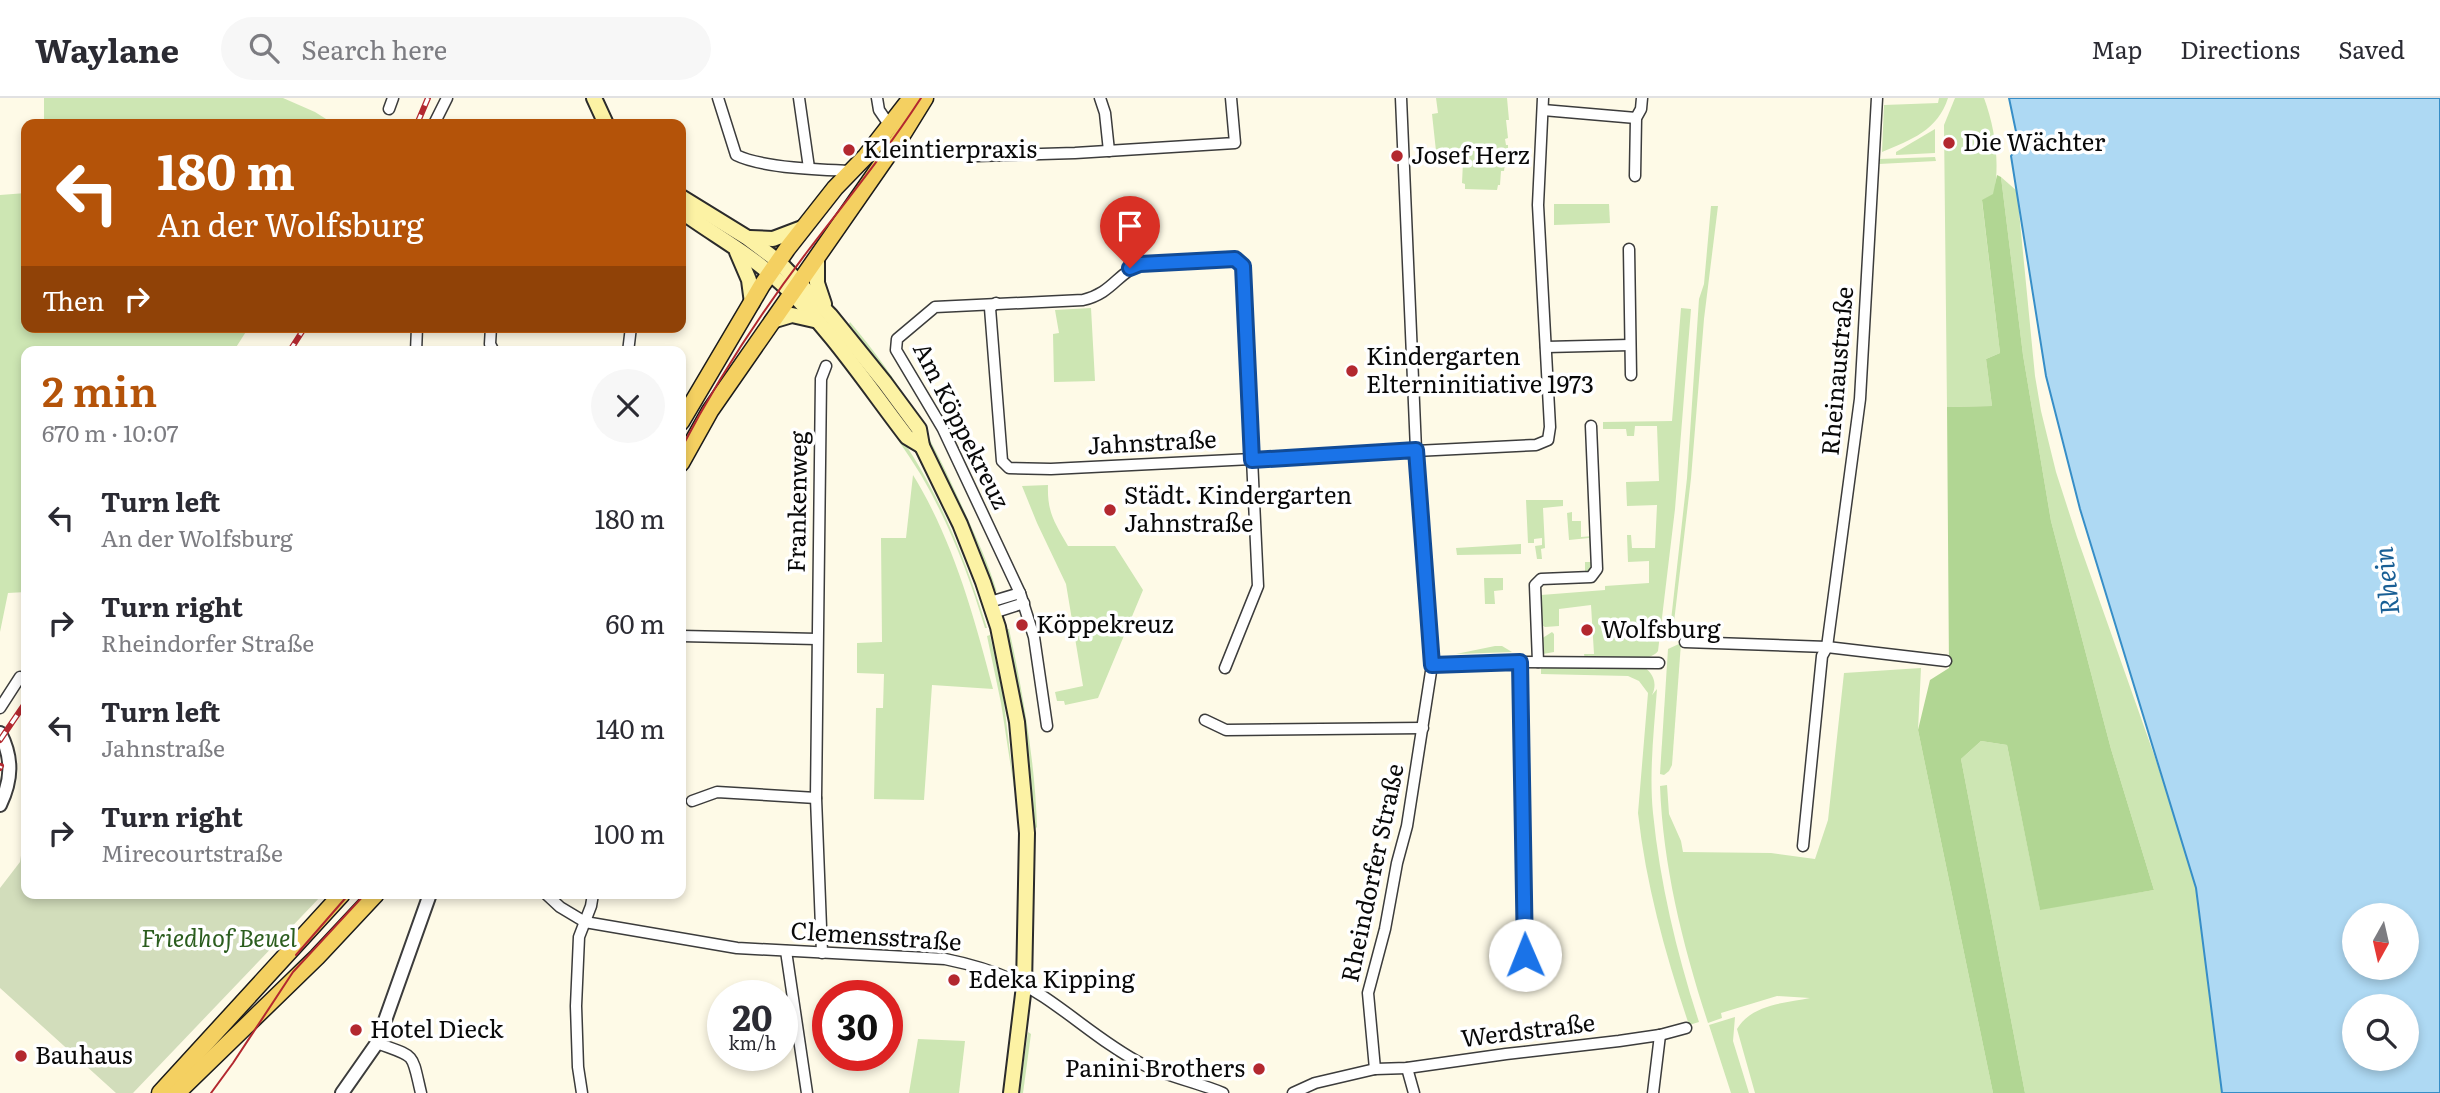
<!DOCTYPE html>
<meta charset="utf-8">
<style>
:root{--surface:#fff;--page:#f7f7f7;--text:#2b2b33;--muted:#7c7c81;--line:#e1e1e2;--accent:#b45309}
body{margin:0;font-family:Literata,serif;background:var(--page);color:var(--text);height:100vh;display:flex;flex-direction:column;font-size:26px;white-space:nowrap}
*{box-sizing:border-box;margin:0}
p{font-size:23px;color:var(--muted)}
.icon{flex:none;width:38px;height:38px;fill:none;stroke:currentColor;stroke-width:2;stroke-linecap:round;stroke-linejoin:round}
.map{position:relative;flex:1;overflow:hidden}
.drawer{position:absolute;left:21px;top:248px;width:665px;height:553px;display:flex;flex-direction:column;background:var(--surface);border-radius:14px;box-shadow:0 4px 10px #0003}
.drawer>*{flex:none}
.banner{position:absolute;left:21px;top:21px;width:665px;height:214px;border-radius:14px;box-shadow:0 4px 10px #0003;background:#b45309;color:#fff;overflow:hidden}
.needle{width:46px;rotate:188deg}
.tools{position:absolute;left:2342px;top:805px;display:grid;gap:14px}
.tools a{display:grid;place-items:center;width:77px;height:77px;border-radius:50%;background:var(--surface);box-shadow:0 4px 10px #0003;font-size:35px}
.speed{position:absolute;left:707px;top:882px;display:flex;gap:14px;font-size:35px;font-weight:700;text-align:center}
.speed>*{display:grid;place-content:center;width:91px;height:91px;border-radius:50%;background:var(--surface);box-shadow:0 4px 10px #0003;line-height:1}
.speed small{font-size:18px;font-weight:400}
.speed .limit{border:10px solid #d22;background:#fff;color:#111}
.pin{position:absolute;display:grid;place-items:center;width:60px;height:60px;color:#fff;margin:-72px -30px;border-radius:50% 50% 50% 0;rotate:-45deg;box-shadow:0 0 7px #0007}
.pin .icon{rotate:45deg}
.me{position:absolute;width:77px;margin:-38px;rotate:359deg;stroke-linejoin:round;filter:drop-shadow(0 0 5px #0008)}
.turn{display:flex;align-items:center;gap:24px;height:147px;padding:0 21px;font-size:32px}
.turn .icon{width:91px;height:91px;stroke-width:2.5}
.turn b{display:block;font-size:49px;line-height:60px}
.then{display:flex;align-items:center;height:66px;padding:0 21px;background:#0003;gap:14px;font-size:26px}
.round{display:grid;place-items:center;flex:none;width:74px;height:74px;border-radius:37px;background:var(--page)}
.head{display:flex;align-items:center;justify-content:space-between;height:119px;padding:0 21px}
h1{font-size:42px;font-weight:600;line-height:52px;color:var(--accent)}
ul{padding:0;list-style:none}
li{display:flex;align-items:center;gap:21px;height:105px;padding:0 21px}
li div{flex:1}
li b{display:block;font-size:26px}
li em{font-style:normal}
header{display:flex;align-items:center;gap:42px;box-sizing:border-box;height:98px;padding:0 35px;background:var(--surface);border-bottom:2px solid var(--line)}
header strong{font-size:33px}
nav{display:flex;gap:38px;margin-inline-start:auto;font-size:24px}
.search{width:490px;height:63px;background:var(--page);display:flex;align-items:center;gap:18px;box-sizing:border-box;padding:0 24px;border-radius:38px;color:var(--muted);font-size:26px}
.map>svg:first-child{display:block}
</style>
<header>
<strong>Waylane</strong>
<div class="search"><svg class="icon" aria-label="search" viewBox="0 0 24 24"><circle cx="10" cy="10" r="6"/><path d="M15 15l6 6"/></svg>Search here</div>
<nav><a>Map</a><a>Directions</a><a>Saved</a></nav>
</header>
<div class="map">
<svg width="2440" height="995" viewBox="0 0 2440 995">
<rect width="100%" height="100%" fill="#fefae7"/>
<g fill="#cde6b3">
<path d="M44,0H283L315,14L334,26H44Z"/>
<path d="M1436,0H1507L1509,22H1506L1508,40L1505,41L1506,47H1508V59H1506L1504,73H1501L1500,87H1498L1497,92L1465,91V86L1462,85L1463,64L1434,65L1433,54L1436,53L1432,16L1438,15Z"/>
<path d="M1939,0H1948C1938,32 1911,42 1882,54L1884,7L1938,5Z"/>
<path d="M1955,0H1984C1995,30 2000,64 1994,96L1982,103L2000,255L1986,261L1992,308L1947,309L1944,27Z"/>
<path d="M1935,31V55L1896,57V54Z"/>
<path d="M1935,59L1936,63L1879,66V61Z"/>
<path d="M2001,79L2017,93L2035,278L2041,313L2056,374L2077,439L2158,668L2196,790L2222,995H2025L1961,661L1981,643L2007,647L2040,811L2154,792L2111,651L2051,423L2023,257Z"/>
<path d="M26,95V229H249L233,254H26V494L8,495L0,534V97Z"/>
<path d="M1554,106H1609L1610,125L1554,127Z"/>
<path d="M1711,108H1718L1704,221L1691,380L1672,541L1669,540L1687,380L1699,201L1704,186Z"/>
<path d="M1091,210L1095,283L1054,284L1053,236L1059,235L1055,212Z"/>
<path d="M1681,210L1691,211L1675,411L1658,553C1648,567 1602,561 1585,562L1584,556H1594L1591,507L1559,511V528L1545,529L1542,527L1541,497L1605,492V488L1649,485V463L1628,464L1627,437H1631L1632,450H1655L1657,407L1627,408L1626,384L1659,383L1657,328H1635L1634,338H1627L1626,331H1603V324L1672,323Z"/>
<path d="M850,224C901,284 930,337 962,408C975,437 988,464 997,494L993,490L979,449L921,328L878,263L849,226Z"/>
<path d="M878,309C931,374 962,450 987,530H985C969,477 949,425 921,377C907,354 891,333 878,309Z"/>
<path d="M913,377C953,442 974,518 993,591L932,587L924,702L874,701L876,610H883L884,576L857,575V545L882,544L881,440H906Z"/>
<path d="M1048,387C1047,415 1055,425 1068,448H1115L1143,492L1098,600L1065,607L1064,603H1057L1055,594L1083,588L1066,486L1037,425L1022,388Z"/>
<path d="M1526,402H1563V408L1543,410L1545,450L1541,451L1542,461H1537L1535,448L1542,447V440L1534,441V445H1528Z"/>
<path d="M1572,414V423H1581V439L1593,438L1594,467L1590,473H1585V464H1591L1589,440L1569,442L1567,415Z"/>
<path d="M1521,446V456L1457,457L1456,450Z"/>
<path d="M1484,480H1503V492L1494,493L1495,506H1485Z"/>
<path d="M1006,531H1009C1023,595 1035,663 1037,729L1035,731L1028,659Z"/>
<path d="M1552,534L1554,536V554L1543,556L1541,541Z"/>
<path d="M990,537L1003,597L1015,696L1001,605L987,538Z"/>
<path d="M1681,545L1672,667L1669,673L1664,677L1660,676L1668,551Z"/>
<path d="M1495,548H1502L1512,554L1456,556Z"/>
<path d="M1640,567C1653,573 1658,585 1652,597L1657,591C1654,632 1649,674 1653,715C1660,786 1677,856 1699,924L1689,927C1666,858 1646,788 1638,715L1648,595L1639,583L1628,578L1541,576V568Z"/>
<path d="M1921,570L1918,632L1993,995H1755L1737,931C1752,906 1785,905 1810,900L1777,898L1721,915L1722,920L1708,925C1683,848 1663,769 1660,688L1667,687L1669,716L1681,743L1683,754L1771,755L1815,761L1828,722L1844,575Z"/>
<path d="M1735,919L1733,943L1749,995H1731L1709,927Z"/>
<path d="M1028,934L1031,936L1023,995H1019Z"/>
<path d="M918,941L965,943L959,995H909Z"/>
</g>
<path fill="#b1d693" d="M1997,77L2001,79L2023,257L2051,423L2111,651L2154,792L2040,812L2007,647L1981,643L1961,661L2025,995H1993L1918,632L1930,582L1949,570L1947,309L1992,308L1986,261L2000,255L1982,102L1993,96Z"/>
<path fill="#d2ddbb" d="M25,732L26,796H323L133,995H116L0,890V790L20,764Z"/>
<path fill="#aed9f3" stroke="#378ec7" stroke-width="2" fill-rule="evenodd" d="M2009,0H2440V995H2222L2196,790L2080,411L2046,278L2011,58L2019,48ZM2354,817H2406V870H2354ZM2354,908H2406V961H2354Z"/>
<g fill="none" stroke-linecap="round" stroke-linejoin="round">
<g stroke="#3c3c3c" stroke-width="13">
<g id="minor">
<path d="M718,0L736,57C762,70 823,72 854,73"/>
<path d="M799,0L809,70"/>
<path d="M877,0L879,12L890,28"/>
<path d="M1100,0L1105,15L1109,53"/>
<path d="M389,11L393,0"/>
<path d="M1543,12L1636,20"/>
<path d="M434,26L447,0"/>
<path d="M977,58L1075,55L1235,45L1231,0"/>
<path d="M1635,78L1636,20L1641,11L1642,0"/>
<path d="M1629,151L1631,277"/>
<path d="M996,205L990,210L1002,363L1009,370L1051,371L1536,347L1548,342L1550,329L1538,107L1543,0"/>
<path d="M491,229L490,246L494,254"/>
<path d="M1546,249L1630,247"/>
<path d="M416,254L417,229"/>
<path d="M628,254L631,229"/>
<path d="M990,504L1020,495"/>
<path d="M993,515L1024,505"/>
<path d="M681,538L817,541"/>
<path d="M1685,544L1827,549L1946,563"/>
<path d="M1520,564L1525,857"/>
<path d="M1538,564L1535,487L1541,481L1591,479L1597,471L1591,328"/>
<path d="M1432,567L1520,564L1659,565"/>
<path d="M0,610L20,579"/>
<path d="M1205,622L1226,632L1423,630"/>
<path d="M1047,628L1034,539L1020,495L943,331L896,252L897,241L935,209L1083,202C1112,195 1116,177 1140,166L1235,161L1243,168L1258,488L1225,570"/>
<path d="M692,703L717,694L816,700"/>
<path d="M1803,748L1822,558L1827,549L1860,301L1877,0"/>
<path d="M546,796L560,809L585,824L737,850L945,861C980,868 1014,879 1044,899C1077,921 1107,948 1142,966C1168,979 1197,984 1223,995"/>
<path d="M786,853L807,995"/>
<path d="M822,855L816,700L821,281L826,268"/>
<path d="M377,945C417,960 411,953 421,995"/>
<path d="M1407,970L1414,995"/>
<path d="M1375,971L1368,895L1385,831L1397,765L1407,728L1432,567L1416,352L1401,0"/>
<path d="M582,995L578,969L576,908L579,839L591,808L593,796"/>
<path d="M1293,995L1315,985L1375,971L1407,970L1506,956L1619,943L1660,937L1686,930"/>
<path d="M1653,995L1660,937"/>
</g>
</g>
<g stroke="#3c3c3c" stroke-width="16">
<g id="tertiary">
<path d="M0,635C13,660 12,682 0,707"/>
<path d="M342,995L377,945L430,796"/>
</g>
</g>
<g stroke="#2b2b2b" stroke-width="18">
<g id="secondary">
<path d="M594,0L606,26"/>
<path d="M681,99L746,139L778,163L830,217L885,285L919,331L922,348L960,426L983,484L998,529L1017,624L1027,735L1024,888L1011,995"/>
<path d="M681,113C714,137 751,157 781,185C830,230 867,287 907,339L922,348"/>
<path d="M750,140L773,141L802,130"/>
<path d="M737,154L749,182L752,205"/>
<path d="M817,160V185L824,206"/>
<path d="M772,223L792,217L814,222"/>
</g>
</g>
<g stroke="#1a1a1a" stroke-width="19">
<g id="primary">
<path d="M681,324L762,187L787,151L835,90L866,58L911,0"/>
<path d="M681,365L710,313L904,34L925,0"/>
<path d="M160,995L342,796"/>
<path d="M177,995L317,859L376,796"/>
</g>
</g>
<use href="#minor" stroke="#fff" stroke-width="10"/>
<use href="#tertiary" stroke="#fff" stroke-width="12"/>
<use href="#secondary" stroke="#fcf2a4" stroke-width="14"/>
<use href="#primary" stroke="#f4d061" stroke-width="16"/>
<g stroke="#b3282f" stroke-width="2">
<path d="M681,351C717,282 760,216 807,154C846,103 886,54 921,0"/>
<path d="M296,857L349,796"/>
<path d="M211,995L233,965L293,874L365,796"/>
</g>
<g stroke="#b3282f" stroke-width="6">
<g id="rail">
<path d="M417,26L428,0"/>
<path d="M289,254L305,229"/>
<path d="M0,642L26,604"/>
<path d="M0,670L1,668"/>
</g>
</g>
<use href="#rail" stroke="#fff" stroke-width="3.5" stroke-dasharray="10" stroke-linecap="butt"/>
</g>
<g fill="none" stroke-linecap="round" stroke-linejoin="round">
<g stroke="#114b97" stroke-width="18">
<path id="route" d="M1130,170L1140,166L1235,161L1243,168L1252,362L1416,352L1432,567L1520,564L1525,857"/>
</g>
<use href="#route" stroke="#1a73e8" stroke-width="12"/>
</g>
<g fill="#b3282f" stroke="#fff" stroke-width="2.5">
<circle cx="1949" cy="45" r="7"/>
<circle cx="849" cy="52" r="7"/>
<circle cx="1397" cy="58" r="7"/>
<circle cx="1352" cy="273" r="7"/>
<circle cx="1110" cy="412" r="7"/>
<circle cx="1022" cy="527" r="7"/>
<circle cx="1587" cy="532" r="7"/>
<circle cx="954" cy="882" r="7"/>
<circle cx="356" cy="932" r="7"/>
<circle cx="21" cy="958" r="7"/>
<circle cx="1259" cy="971" r="7"/>
</g>
<g text-anchor="middle" stroke-width="7" stroke-linejoin="round" paint-order="stroke">
<g font-size="24" fill="#090909" stroke="#fff" text-anchor="start">
<text x="1963" y="53">Die Wächter</text>
<text x="863" y="60">Kleintierpraxis</text>
<text x="1411" y="66">Josef Herz</text>
<text x="1366" y="267">Kindergarten<tspan x="1366" dy="28">Elterninitiative 1973</tspan></text>
<text x="1124" y="406">Städt. Kindergarten<tspan x="1124" dy="28">Jahnstraße</tspan></text>
<text x="1036" y="535">Köppekreuz</text>
<text x="1601" y="540">Wolfsburg</text>
<text x="968" y="890">Edeka Kipping</text>
<text x="370" y="940">Hotel Dieck</text>
<text x="35" y="966">Bauhaus</text>
<text x="1245" y="979" text-anchor="end">Panini Brothers</text>
</g>
<g font-size="24" fill="#090909" stroke="#fff">
<text transform="translate(1838 273) rotate(-85)" y="8">Rheinaustraße</text>
<text transform="translate(961 328) rotate(63)" y="8">Am Köppekreuz</text>
<text transform="translate(1152 345) rotate(-3)" y="8">Jahnstraße</text>
<text transform="translate(798 404) rotate(-89)" y="8">Frankenweg</text>
<text transform="translate(1373 775) rotate(-78)" y="8">Rheindorfer Straße</text>
<text transform="translate(876 839) rotate(4)" y="8">Clemensstraße</text>
<text transform="translate(1528 933) rotate(-7)" y="8">Werdstraße</text>
</g>
<g font-size="24" font-style="italic" fill="#2b5d1e" stroke="#fff">
<text x="219" y="849">Friedhof Beuel</text>
</g>
<g font-size="26" font-style="italic" fill="#195f95" stroke="#fff">
<text transform="translate(2387 483) rotate(-96)" y="9">Rhein</text>
</g>
</g>
</svg>
<div class="tools">
<a><svg class="needle" viewBox="-14 -14 28 28"><path d="M0-13l5 13h-10z" fill="#e53935"/><path d="M0 13l5-13h-10z" fill="#7c7c81"/></svg></a>
<a><svg class="icon" aria-label="search" viewBox="0 0 24 24"><circle cx="10" cy="10" r="6"/><path d="M15 15l6 6"/></svg></a>
</div>
<div class="speed"><div>20<small>km/h</small></div><div class="limit">30</div></div>
<div class="pin" style="left:1130px;top:170px;background:#d93025"><svg class="icon" aria-label="arrive" viewBox="0 0 24 24"><path d="M6 21V4h12l-3 4 3 4H6"/></svg></div>
<svg class="me" style="left:1525px;top:857px" viewBox="-20 -20 40 40"><circle r="19" fill="#fff"/><path d="M0-13L10 11 0 6-10 11z" fill="#1a73e8"/></svg>
<div class="banner">
<div class="turn"><svg class="icon" aria-label="left" viewBox="0 0 24 24"><path d="M17 20v-9H6M10 6l-5 5 5 5"/></svg><div><b>180 m</b>An der Wolfsburg</div></div>
<div class="then">Then<svg class="icon" aria-label="right" viewBox="0 0 24 24"><path d="M7 20v-9h11M14 6l5 5-5 5"/></svg></div>
</div>
<section class="drawer">
<div class="head"><div><h1>2 min</h1><p>670 m · 10:07</p></div><a class="round"><svg class="icon" aria-label="close" viewBox="0 0 24 24"><path d="M6 6l12 12M18 6L6 18"/></svg></a></div>
<ul>
<li><svg class="icon" aria-label="left" viewBox="0 0 24 24"><path d="M17 20v-9H6M10 6l-5 5 5 5"/></svg><div><b>Turn left</b><p>An der Wolfsburg</p></div><em>180 m</em></li>
<li><svg class="icon" aria-label="right" viewBox="0 0 24 24"><path d="M7 20v-9h11M14 6l5 5-5 5"/></svg><div><b>Turn right</b><p>Rheindorfer Straße</p></div><em>60 m</em></li>
<li><svg class="icon" aria-label="left" viewBox="0 0 24 24"><path d="M17 20v-9H6M10 6l-5 5 5 5"/></svg><div><b>Turn left</b><p>Jahnstraße</p></div><em>140 m</em></li>
<li><svg class="icon" aria-label="right" viewBox="0 0 24 24"><path d="M7 20v-9h11M14 6l5 5-5 5"/></svg><div><b>Turn right</b><p>Mirecourtstraße</p></div><em>100 m</em></li>
</ul>
</section>
</div>
